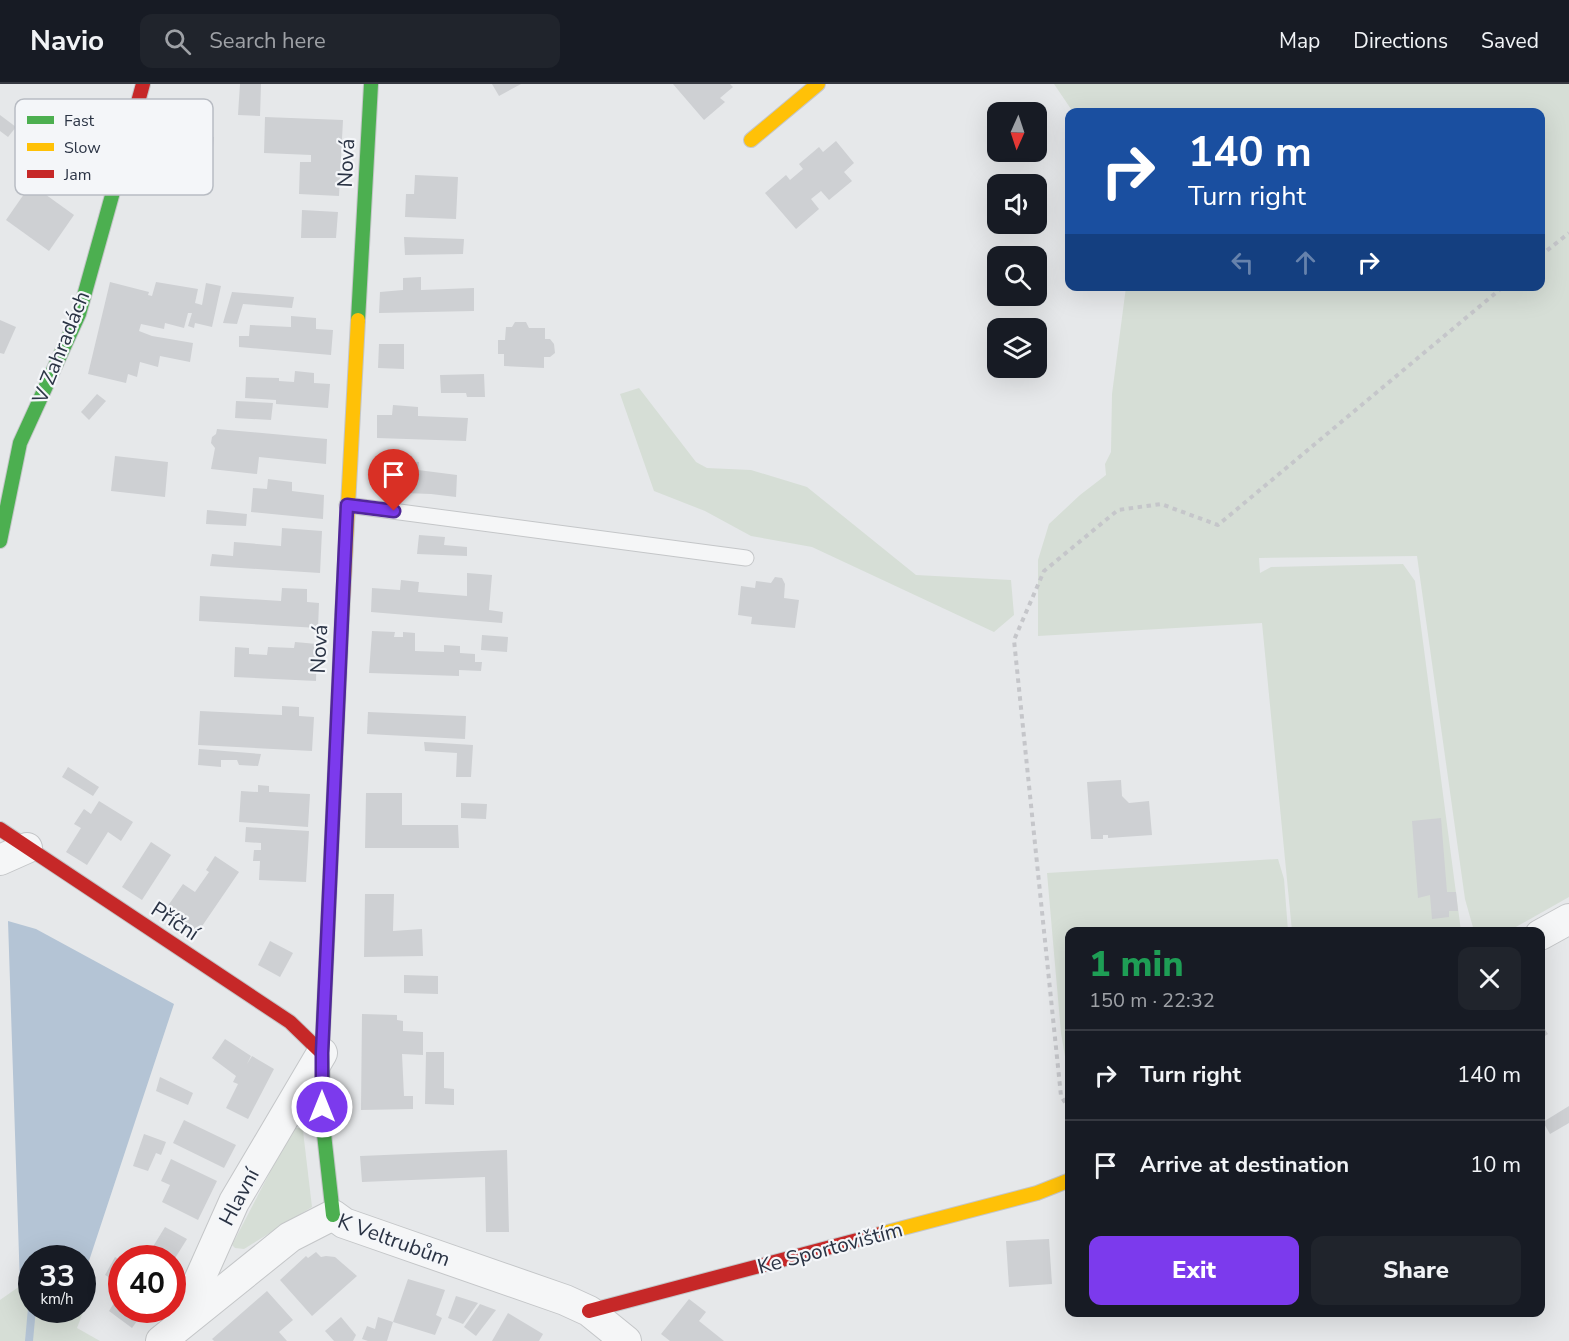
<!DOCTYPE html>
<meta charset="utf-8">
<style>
:root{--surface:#171b24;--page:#20242c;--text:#f1f3f6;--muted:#9ea1a6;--line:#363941;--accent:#7c3aed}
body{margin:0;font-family:"Nunito Sans",sans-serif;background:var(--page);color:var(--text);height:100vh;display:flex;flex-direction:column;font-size:22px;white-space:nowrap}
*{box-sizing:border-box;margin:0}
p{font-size:20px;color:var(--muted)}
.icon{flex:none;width:33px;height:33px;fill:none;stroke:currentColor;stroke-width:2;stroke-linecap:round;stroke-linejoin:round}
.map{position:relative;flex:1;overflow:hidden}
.panel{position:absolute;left:1065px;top:843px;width:480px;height:390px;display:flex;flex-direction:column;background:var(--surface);border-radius:12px;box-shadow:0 6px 24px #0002}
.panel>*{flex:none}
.top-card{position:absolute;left:1065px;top:24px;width:480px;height:183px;border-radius:12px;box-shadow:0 6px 24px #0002;background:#1a4fa0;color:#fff;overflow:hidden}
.needle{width:39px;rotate:183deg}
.tools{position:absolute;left:987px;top:18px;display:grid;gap:12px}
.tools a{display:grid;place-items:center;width:60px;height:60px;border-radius:12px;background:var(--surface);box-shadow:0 6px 24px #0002;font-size:30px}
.speed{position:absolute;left:18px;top:1161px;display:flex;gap:12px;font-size:30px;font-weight:700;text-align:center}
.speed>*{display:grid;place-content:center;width:78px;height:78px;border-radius:50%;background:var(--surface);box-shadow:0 6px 24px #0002;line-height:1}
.speed small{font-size:15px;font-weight:400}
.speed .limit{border:9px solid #d22;background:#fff;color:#111}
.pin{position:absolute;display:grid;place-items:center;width:51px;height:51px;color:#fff;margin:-62px -26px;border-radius:50% 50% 50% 0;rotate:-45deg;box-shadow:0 0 6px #0007}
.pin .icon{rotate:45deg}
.me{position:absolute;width:66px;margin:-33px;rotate:0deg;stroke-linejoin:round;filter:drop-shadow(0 0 4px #0008)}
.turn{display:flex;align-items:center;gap:21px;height:126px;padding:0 24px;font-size:27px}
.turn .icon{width:78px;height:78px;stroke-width:2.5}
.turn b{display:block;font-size:42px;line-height:51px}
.lanes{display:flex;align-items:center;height:57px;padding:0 24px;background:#0003;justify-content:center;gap:30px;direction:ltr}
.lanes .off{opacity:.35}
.round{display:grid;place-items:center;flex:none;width:63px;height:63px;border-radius:12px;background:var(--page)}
.head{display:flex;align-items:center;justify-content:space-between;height:102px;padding:0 24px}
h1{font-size:36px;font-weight:800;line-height:45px;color:#1e9e55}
.primary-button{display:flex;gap:12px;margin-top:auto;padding:12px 24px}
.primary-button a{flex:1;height:69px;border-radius:12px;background:var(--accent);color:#fff;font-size:24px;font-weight:800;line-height:69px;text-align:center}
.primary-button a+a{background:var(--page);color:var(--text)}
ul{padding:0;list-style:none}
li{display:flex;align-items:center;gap:18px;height:90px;padding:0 24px;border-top:2px solid var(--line)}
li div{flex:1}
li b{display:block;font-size:22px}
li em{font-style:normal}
header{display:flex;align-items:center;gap:36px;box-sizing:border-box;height:84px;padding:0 30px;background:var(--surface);border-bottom:2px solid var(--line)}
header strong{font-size:28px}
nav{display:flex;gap:33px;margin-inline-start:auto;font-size:21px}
.search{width:420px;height:54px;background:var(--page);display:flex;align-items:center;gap:15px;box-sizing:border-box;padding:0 21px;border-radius:12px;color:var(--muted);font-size:22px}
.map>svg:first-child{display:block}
</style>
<header>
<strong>Navio</strong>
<div class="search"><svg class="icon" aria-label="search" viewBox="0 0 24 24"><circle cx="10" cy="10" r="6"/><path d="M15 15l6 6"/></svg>Search here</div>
<nav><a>Map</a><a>Directions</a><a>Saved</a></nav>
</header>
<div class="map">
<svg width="1569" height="1257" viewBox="0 0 1569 1257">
<rect width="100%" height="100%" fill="#e6e8ea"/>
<g fill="#d6ded6">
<path d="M1054,0H1569V813L1509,847H1474L1465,815L1417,472L1259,474L1260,489L1271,483L1403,480L1415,497L1461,847H1292L1262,539L1038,552V476L1049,440L1080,411L1106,391L1105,380L1111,368L1112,310L1126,203L1540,202V28H1073Z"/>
<path d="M639,304L696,378L707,384L751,386L807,403L916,491L1011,496L1014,531L994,548L812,463L751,452L705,427L654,407L620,310Z"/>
<path d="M1278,775L1284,795L1288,847L1070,848L1069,996L1061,949L1047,789Z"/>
<path d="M293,1044H299L303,1047L312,1123L244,1165L235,1164L232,1161Z"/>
<path d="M20,1202L31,1203L32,1226H82L83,1211L89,1212L77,1244L100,1257H0V1216Z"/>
</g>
<path fill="#b4c4d5" d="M8,837L36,845L174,920L83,1195L82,1174H32L31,1203L20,1202Z"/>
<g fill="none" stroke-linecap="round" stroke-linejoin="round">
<path stroke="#b4c4d5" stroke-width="8" d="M29,1257L32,1224"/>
</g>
<g fill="#ced0d3">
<path d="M240,0H261L260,32L238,31Z"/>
<path d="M492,0H521L499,12Z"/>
<path d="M673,0H730L733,3L720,14L725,18L704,36Z"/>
<path d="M0,31L16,43L8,53L0,47Z"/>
<path d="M265,33L343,36L339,112L299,110L300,78H311V71L264,69Z"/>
<path d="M149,35L173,38L172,49L214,53L210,92L143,85Z"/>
<path d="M836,57L854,79L844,88L852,97L829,116L821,107L811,115L819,125L796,145L765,109L786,91L790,96L803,85L799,80L819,63L823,68Z"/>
<path d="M415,91L458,93L456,135L405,133L406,110H414Z"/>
<path d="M31,100L74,131L49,167L6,136Z"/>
<path d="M302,126L338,128L336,154H301Z"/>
<path d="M404,153L464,155L463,170L405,171Z"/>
<path d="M421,193V206L474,204V227L379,229L380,208L403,206V194Z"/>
<path d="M110,198L149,208L148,211L152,212L156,198L198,205L195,219L202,221L206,199L221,202L212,243L195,239L194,244L188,242L192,229H188L184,244L165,239L164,245L141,240L139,247L152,252L193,259L190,278L160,272L158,283L140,278L137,293L128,290L126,299L88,290Z"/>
<path d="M232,208L294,213L292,224L243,220L237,240L223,239Z"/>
<path d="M291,232L316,234V245L333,246L331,271L239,263V252H249L250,241L291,243Z"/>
<path d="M0,236L16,243L4,270L0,269Z"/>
<path d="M515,238H526L529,244H545V255H550L554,260L555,269L550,273H544V284L504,282V270H498V256H505L506,243H512Z"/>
<path d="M379,260H404V285L378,284Z"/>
<path d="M295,287L314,289V299L330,300L328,324L276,320V316L245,314L246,293L279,294V297L294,298Z"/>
<path d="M484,290L485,313H467L466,309H441L440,291Z"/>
<path d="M97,310L106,317L89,336L81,328Z"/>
<path d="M236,317L273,319L271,336L235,334Z"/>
<path d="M393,321L418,323V332L468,334L466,357L377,354V331H392Z"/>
<path d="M217,345L327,355L326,380L259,373L257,390L211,385L215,364L211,359L212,353L216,350Z"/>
<path d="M115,372L168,378L165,413L111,407Z"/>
<path d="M390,376L419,378L418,386L457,391L456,413L431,410L375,408L376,385H389Z"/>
<path d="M268,395L292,398V407L324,411L323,435L251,428L253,404L267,405Z"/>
<path d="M207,426L247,430L246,442L206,440Z"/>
<path d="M282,444L322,447L320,489L210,482L212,470L233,472L234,458L281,462Z"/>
<path d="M419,451L445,453L444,461L467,463V472L417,470Z"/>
<path d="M467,489L492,491L489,526L503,528L502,539L371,528L372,504L400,506L401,496L419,498L418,508L467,512Z"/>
<path d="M775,493L782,494L785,500L784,514L799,516L795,544L751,540L752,533L738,531L741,502L755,504L756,497L771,499Z"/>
<path d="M282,504L307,505V518L319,519L318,544L199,537L200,512L281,517Z"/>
<path d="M372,547L395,548L394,553H403V548L415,549V567L444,568V561L460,562V569L475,570V578H482L481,587L459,586V592L369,589Z"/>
<path d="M482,551L508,553L507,568L481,566Z"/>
<path d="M295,558L317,560L316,597L234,593L235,563L249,564V570L267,571L268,563L294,564Z"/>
<path d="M282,622L299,623V632L314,633L312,667L198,661L200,627L282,631Z"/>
<path d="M368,628L466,632L465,655L367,650Z"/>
<path d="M424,658L473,661L471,693H456L457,669L425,667Z"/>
<path d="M199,665L261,670L258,682L239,681L237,676H221V683L198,681Z"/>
<path d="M68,683L99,703L93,712L62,693Z"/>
<path d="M1121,696L1122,712L1129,719L1149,717L1152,751L1108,754V751H1103V755H1091L1087,698Z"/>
<path d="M258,701L269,702V708L310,710L308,743L239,738L241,707L258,708Z"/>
<path d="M366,709H402V741H458L459,764H365Z"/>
<path d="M99,717L133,738L121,757L108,748L87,781L66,768L81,744L74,740L84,725L91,730Z"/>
<path d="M461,719L487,720L486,735L461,734Z"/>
<path d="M1441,734L1447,808H1456L1458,827H1449V833L1432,835L1430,811L1418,814L1412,737Z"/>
<path d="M246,743L309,747L306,798L259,796L260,777H253L254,766H261V759L245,758Z"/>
<path d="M151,758L171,771L142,816L122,803Z"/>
<path d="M215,772L239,788L196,851L163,829L183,800L195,808L209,788L206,786Z"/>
<path d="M365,810H394L393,847L422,845L423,872L364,873Z"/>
<path d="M270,857L293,869L280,893L258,881Z"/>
<path d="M404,891L438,892V910L404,909Z"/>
<path d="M362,930L397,931V936L403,937V947L423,948V971L402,970L404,1012H413V1025L361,1026Z"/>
<path d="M1540,938L1548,950L1540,955Z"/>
<path d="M225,955L251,972L247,980L252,972L274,985L248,1035L226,1024L238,1000L233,998L236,992L212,974Z"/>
<path d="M426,968H444V1004L454,1005V1021L425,1020Z"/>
<path d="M160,993L193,1009L188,1021L156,1007Z"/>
<path d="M1569,1022V1039L1550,1050L1543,1038Z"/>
<path d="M184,1036L236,1061L224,1084L173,1059Z"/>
<path d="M144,1050L166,1058L161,1071L156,1069L148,1087L133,1082Z"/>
<path d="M507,1066L509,1148H486L485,1093L362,1098L360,1072Z"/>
<path d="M171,1075L217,1097L198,1136L162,1118L170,1101L161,1097Z"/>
<path d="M165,1143L187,1155L172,1179V1174H146Z"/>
<path d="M1049,1155L1052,1200L1009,1203L1006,1157Z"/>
<path d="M316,1168L321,1173L326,1172L335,1173L357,1192L312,1232L280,1196L306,1172L308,1174Z"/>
<path d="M115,1173L122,1177V1200L105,1191Z"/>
<path d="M408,1195L445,1206L436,1231L442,1234L435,1251L393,1238Z"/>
<path d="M122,1206V1226H145L132,1244L109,1227Z"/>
<path d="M267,1207L293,1236L279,1248L287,1257H214L212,1255Z"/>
<path d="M456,1212L478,1219L463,1240L448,1234Z"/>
<path d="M689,1215L706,1228L699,1237L724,1257H670L661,1250Z"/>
<path d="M480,1220L496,1226L476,1252L464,1243Z"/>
<path d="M508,1229L543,1250L539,1257H492Z"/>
<path d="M341,1233L356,1251L353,1257H334L325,1247Z"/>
<path d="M378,1233L393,1238L387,1257H368L362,1255L367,1242L375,1245Z"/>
</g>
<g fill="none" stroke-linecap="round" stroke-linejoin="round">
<g stroke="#c4c6c8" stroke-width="17">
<path id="lane" d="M347,421L746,474"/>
</g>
<g stroke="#c4c6c8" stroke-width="32">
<g id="street">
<path d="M0,776L27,764"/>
<path d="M1540,851L1569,835"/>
<path d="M181,1237L234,1118L322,969"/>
<path d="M161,1257L290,1153L333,1131L344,1139L565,1216L589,1227L626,1257"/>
</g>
</g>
<g stroke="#c4c6c8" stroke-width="16">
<g id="fast">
<path d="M358,236L371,0"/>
<path d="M0,457L20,359L79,230L118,90"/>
<path d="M333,1131L324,1050L322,969L342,533"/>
</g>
</g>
<g stroke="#c4c6c8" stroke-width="16">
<g id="slow">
<path d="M751,56L818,0"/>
<path d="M342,533L358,236"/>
<path d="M880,1150L1037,1109L1070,1096"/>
</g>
</g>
<g stroke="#c4c6c8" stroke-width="16">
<g id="jam">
<path d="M118,90L143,0"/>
<path d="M0,745L290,938L322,969"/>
<path d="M589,1227L880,1150"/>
</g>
</g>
<g stroke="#c5c6ca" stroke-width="4" stroke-dasharray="4.5 4.5" stroke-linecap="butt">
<path d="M1540,172L1569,149"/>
<path d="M1070,1026L1061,1012L1014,556L1044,487L1118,426L1161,420L1218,441L1504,202"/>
</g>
<use href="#lane" stroke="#f5f6f7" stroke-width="15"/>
<use href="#street" stroke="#f5f6f7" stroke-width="30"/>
<use href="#fast" stroke="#4caf50" stroke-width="14"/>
<use href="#slow" stroke="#ffc107" stroke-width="14"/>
<use href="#jam" stroke="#c62828" stroke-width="14"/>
</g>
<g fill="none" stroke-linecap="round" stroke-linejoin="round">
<g stroke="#51269a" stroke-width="15">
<path id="route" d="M322,1023V969L347,421L394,427"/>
</g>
<use href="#route" stroke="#7c3aed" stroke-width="10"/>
</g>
<g text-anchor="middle" stroke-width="4.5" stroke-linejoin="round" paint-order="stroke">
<g font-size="21" fill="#2b3445" stroke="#f4f6f9">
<text transform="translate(346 79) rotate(-87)" y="7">Nová</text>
<text transform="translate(61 263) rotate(-68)" y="7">V Zahradách</text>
<text transform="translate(319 565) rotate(-87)" y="7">Nová</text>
<text transform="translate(175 837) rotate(33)" y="7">Příční</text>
<text transform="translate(239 1113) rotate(-62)" y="7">Hlavní</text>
<text transform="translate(394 1156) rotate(20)" y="7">K Veltrubům</text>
<text transform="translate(830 1164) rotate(-15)" y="7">Ke Sportovištím</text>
</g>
</g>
<rect x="15" y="15" width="198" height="96" rx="9" fill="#f4f6f9" stroke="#b8bcc3" stroke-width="1.5"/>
<rect x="27" y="32" width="27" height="8" fill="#4caf50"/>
<rect x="27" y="59" width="27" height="8" fill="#ffc107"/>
<rect x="27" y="86" width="27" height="8" fill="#c62828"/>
<g font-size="16" fill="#2b3445">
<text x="64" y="42">Fast</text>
<text x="64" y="69">Slow</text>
<text x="64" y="96">Jam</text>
</g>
</svg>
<div class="tools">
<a><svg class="needle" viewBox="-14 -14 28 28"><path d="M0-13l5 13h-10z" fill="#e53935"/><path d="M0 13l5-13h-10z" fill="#9ea1a6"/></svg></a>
<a><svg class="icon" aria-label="sound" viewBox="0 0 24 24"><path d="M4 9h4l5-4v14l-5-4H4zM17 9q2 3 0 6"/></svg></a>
<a><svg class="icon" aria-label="search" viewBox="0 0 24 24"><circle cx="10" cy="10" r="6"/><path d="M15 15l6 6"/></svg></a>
<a><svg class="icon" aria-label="layers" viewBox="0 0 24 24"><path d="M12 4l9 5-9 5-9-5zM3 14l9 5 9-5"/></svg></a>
</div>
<div class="speed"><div>33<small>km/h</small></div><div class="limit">40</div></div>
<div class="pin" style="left:394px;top:427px;background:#d93025"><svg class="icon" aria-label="arrive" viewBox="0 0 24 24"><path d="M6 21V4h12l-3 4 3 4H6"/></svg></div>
<svg class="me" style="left:322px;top:1023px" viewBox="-20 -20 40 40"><circle r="17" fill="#7c3aed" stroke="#fff" stroke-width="3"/><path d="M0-11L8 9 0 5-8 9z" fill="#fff"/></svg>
<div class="top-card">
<div class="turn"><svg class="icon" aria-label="right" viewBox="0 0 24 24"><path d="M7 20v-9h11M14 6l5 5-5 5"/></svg><div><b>140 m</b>Turn right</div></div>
<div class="lanes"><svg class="icon off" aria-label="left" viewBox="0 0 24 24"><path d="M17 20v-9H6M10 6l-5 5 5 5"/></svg><svg class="icon off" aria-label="ahead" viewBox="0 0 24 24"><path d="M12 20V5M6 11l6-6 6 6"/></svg><svg class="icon" aria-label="right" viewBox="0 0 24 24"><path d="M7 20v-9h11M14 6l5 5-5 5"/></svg></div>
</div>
<section class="panel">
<div class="head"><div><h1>1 min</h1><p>150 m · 22:32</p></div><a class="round"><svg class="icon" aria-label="close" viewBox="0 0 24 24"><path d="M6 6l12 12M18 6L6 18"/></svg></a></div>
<ul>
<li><svg class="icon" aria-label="right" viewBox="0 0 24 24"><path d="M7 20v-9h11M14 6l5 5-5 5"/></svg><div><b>Turn right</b></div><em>140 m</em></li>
<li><svg class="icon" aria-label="arrive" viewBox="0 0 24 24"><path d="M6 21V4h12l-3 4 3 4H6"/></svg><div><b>Arrive at destination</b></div><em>10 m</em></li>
</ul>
<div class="primary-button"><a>Exit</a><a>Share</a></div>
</section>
</div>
